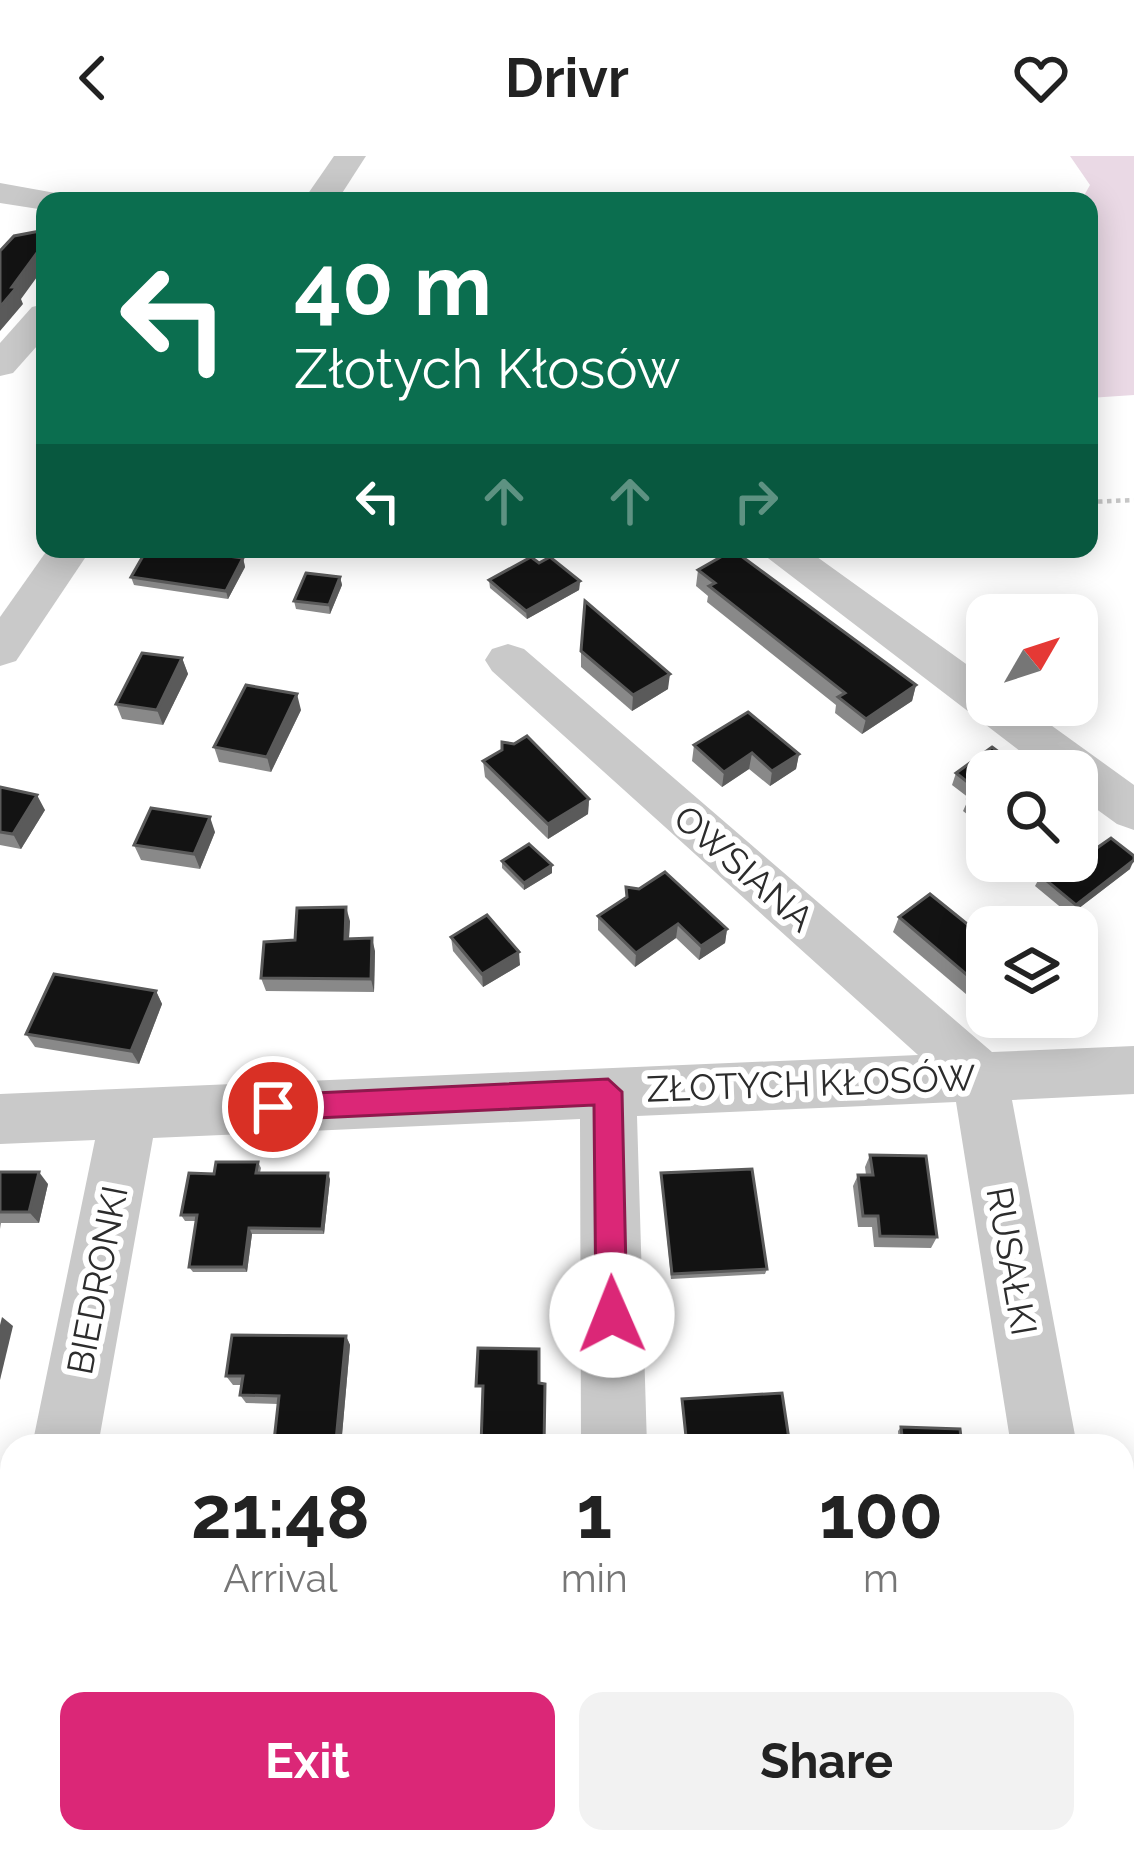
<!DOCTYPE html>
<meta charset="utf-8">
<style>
:root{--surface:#fff;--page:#f2f2f2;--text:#222;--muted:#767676;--accent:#db2777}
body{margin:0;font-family:Raleway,sans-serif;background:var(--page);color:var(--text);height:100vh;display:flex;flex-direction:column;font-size:45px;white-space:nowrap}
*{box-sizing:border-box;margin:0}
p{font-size:39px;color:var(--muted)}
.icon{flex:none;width:66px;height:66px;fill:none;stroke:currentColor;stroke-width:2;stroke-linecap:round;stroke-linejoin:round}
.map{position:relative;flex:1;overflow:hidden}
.sheet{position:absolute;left:0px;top:1278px;width:1134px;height:420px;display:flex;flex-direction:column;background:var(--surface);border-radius:36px 36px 0 0;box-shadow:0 6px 30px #0003}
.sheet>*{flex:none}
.guide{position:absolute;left:36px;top:36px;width:1062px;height:366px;border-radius:24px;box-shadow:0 6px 30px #0003;background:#0b6e4f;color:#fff;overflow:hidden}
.needle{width:78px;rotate:51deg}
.controls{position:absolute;left:966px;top:438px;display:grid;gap:24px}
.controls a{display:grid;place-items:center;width:132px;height:132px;border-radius:24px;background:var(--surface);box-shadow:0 6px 30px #0003;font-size:60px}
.pin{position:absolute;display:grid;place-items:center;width:102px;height:102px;color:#fff;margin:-51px;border:6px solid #fff;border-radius:50%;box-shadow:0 3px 12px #0007}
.me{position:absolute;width:132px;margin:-66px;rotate:359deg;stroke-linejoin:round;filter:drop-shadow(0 0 9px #0008)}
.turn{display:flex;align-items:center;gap:42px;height:252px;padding:0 60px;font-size:54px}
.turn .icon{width:156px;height:156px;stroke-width:2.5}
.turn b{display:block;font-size:84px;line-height:102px}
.lanes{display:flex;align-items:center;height:114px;padding:0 60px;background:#0003;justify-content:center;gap:60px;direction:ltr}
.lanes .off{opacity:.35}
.eta{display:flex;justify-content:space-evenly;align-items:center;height:204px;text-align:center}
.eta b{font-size:72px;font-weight:700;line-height:84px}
.button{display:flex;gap:24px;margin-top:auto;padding:24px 60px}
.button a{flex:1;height:138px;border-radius:24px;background:var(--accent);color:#fff;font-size:48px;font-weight:700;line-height:138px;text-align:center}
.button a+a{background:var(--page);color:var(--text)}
header{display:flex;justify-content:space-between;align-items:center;height:156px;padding:0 60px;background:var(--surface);font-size:54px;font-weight:700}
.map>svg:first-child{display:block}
</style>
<header><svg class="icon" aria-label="back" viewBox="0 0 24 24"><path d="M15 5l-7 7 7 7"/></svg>Drivr<svg class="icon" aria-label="heart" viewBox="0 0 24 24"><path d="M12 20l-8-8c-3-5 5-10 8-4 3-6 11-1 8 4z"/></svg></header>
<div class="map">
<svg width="1134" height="1698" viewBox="0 0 1134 1698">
<rect width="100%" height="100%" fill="#fff"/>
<path fill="#ead9e5" d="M1070,0H1134V239L1089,242V45H1081L1090,29Z"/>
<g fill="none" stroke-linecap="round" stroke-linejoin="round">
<path stroke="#c6c6c6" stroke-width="4.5" stroke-dasharray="4.5 4.5" stroke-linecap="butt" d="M1089,346L1134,344"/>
<g fill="#c9c9c9" fill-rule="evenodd">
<path d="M334,0H366L337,45H303Z"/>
<path d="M0,27L61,38L66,45H45V54L0,47Z"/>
<path d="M45,148V181L13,217L0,220V187L32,151Z"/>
<path d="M48,393H91L16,505L0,510V461Z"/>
<path d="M756,393H806L987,523V549H1023L1134,629V674L1117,668L1077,639V615H1046Z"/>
<path d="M508,488L524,493L992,896L1134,890V938L1012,944L1077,1290H1011L956,946L637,960L647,1290H581L580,963L153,982L98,1290H32L95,984L0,988V938L918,899L492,515L485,504L492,493Z"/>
<path d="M1122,1652L1134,1657V1698H1076L1074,1686H1122Z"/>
<rect x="583" y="1686" width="76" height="12"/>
</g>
</g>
<g fill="#898989">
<path d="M243,402L245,411L228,443L134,429L131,421Z"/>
<path d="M539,407L580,425L579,434L527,463L490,432L489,424Z"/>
<path d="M698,414L916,529L912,545L862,578L835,557L836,549L707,446L708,440L696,430Z"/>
<path d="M340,421L342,429L330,458L296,453L294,445Z"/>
<path d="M581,495L668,533L632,555L581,511Z"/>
<path d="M182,502L188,518L163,569L122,563L116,548Z"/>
<path d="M301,554L271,616L219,606L214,591Z"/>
<path d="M694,589L799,598L796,613L770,630L749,613L722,631L692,605Z"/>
<path d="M483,605L589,643L588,658L548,683L485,621Z"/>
<path d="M987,615V674L963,655L969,642L952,629L956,617Z"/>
<path d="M0,631L45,654L21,693L0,689Z"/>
<path d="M215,676L200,713L141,704L134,689Z"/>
<path d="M1094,694L1130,713L1070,759L1035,730L1041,719L1024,705H1077Z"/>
<path d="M502,705L552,709V717L524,734L502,712Z"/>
<path d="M626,731L727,773L725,787L699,804L676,782L635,811L598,774V760L626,742Z"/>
<path d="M899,761L987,832L973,844L893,776Z"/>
<path d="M350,765L349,782L375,795L374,836L266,835L261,822L295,784Z"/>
<path d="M451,781L520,809L483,831L453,795Z"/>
<path d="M156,835L162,848L139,908L35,891L26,878Z"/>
<path d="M870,999L937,1081L931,1092L874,1091L872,1071H858L853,1030L858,1019H866L865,1011Z"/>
<path d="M258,1006L261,1012L260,1017L330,1023L324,1078H252L247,1116H193L189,1111L197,1065H185L181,1059L214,1018Z"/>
<path d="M0,1016L48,1028L39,1067H1L0,1073Z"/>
<path d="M661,1017L767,1113L765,1118L671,1123Z"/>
<path d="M346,1180L350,1189L341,1290H278L274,1285L278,1248L246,1247L240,1239L241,1229H233L226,1220Z"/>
<path d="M901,1271L962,1290H899L898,1275Z"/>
</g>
<g fill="#5a5a5a">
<path d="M45,86V110L21,143L23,148L0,175V151L12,131Z"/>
<path d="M243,402L245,411L228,443L226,435Z"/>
<path d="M340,421L342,429L330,458L329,449Z"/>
<path d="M580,425L579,434L527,463L526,455Z"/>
<path d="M182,502L188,518L163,569L157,554Z"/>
<path d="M670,518L668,533L632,555L633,539Z"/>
<path d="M916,529L912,545L862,578L866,563Z"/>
<path d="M297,538L301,554L271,616L267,601Z"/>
<path d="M752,597L749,613L722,631L724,616Z"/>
<path d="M799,598L796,613L770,630L772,615Z"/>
<path d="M37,639L45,654L21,693L13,678Z"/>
<path d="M589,643L588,658L548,683V668Z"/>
<path d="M210,661L215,676L200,713L194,698Z"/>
<path d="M1134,704L1130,713L1070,759L1076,749Z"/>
<path d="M552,709V717L524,734V727Z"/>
<path d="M346,751L350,765L348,796L345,783Z"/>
<path d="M678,768L676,782L635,811L636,797Z"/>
<path d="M727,773L725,787L699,804L701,790Z"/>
<path d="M372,782L375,795L374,836L371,823Z"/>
<path d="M519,796L520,809L483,831L482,818Z"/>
<path d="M987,824V832L973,844L980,830Z"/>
<path d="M156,835L162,848L139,908L131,895Z"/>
<path d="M39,1016L48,1028L39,1067L29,1056Z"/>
<path d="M328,1017L330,1023L324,1078L322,1073Z"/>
<path d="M249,1072L252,1078L247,1116L244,1111Z"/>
<path d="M2,1161L13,1170L0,1224V1169Z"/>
<path d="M346,1180L350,1189L341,1290H339L336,1285Z"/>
</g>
<g fill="#131313" stroke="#5a5a5a" stroke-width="3">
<path d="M45,74V86L12,131H17L0,151V95L14,80Z"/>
<path d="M147,393H175L243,402L226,435L131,421Z"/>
<path d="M733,394L916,529L866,563L838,541L845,537L709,430L715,427L698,414Z"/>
<path d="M531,401L539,407L550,401L580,425L526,455L489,424Z"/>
<path d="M306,417L340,421L329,449L294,445Z"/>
<path d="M585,445L670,518L633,539L581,495Z"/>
<path d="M142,497L182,502L157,554L116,548Z"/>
<path d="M246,529L297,538L267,601L214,591Z"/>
<path d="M748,556L799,598L772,615L752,597L724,616L694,589Z"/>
<path d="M527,580L589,643L548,668L483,605L502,594V586L514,588Z"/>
<path d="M992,591L1024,615H987V659L968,643L979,635L956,617Z"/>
<path d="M0,631L37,639L13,678L0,676Z"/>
<path d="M151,652L210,661L194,698L134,689Z"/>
<path d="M1077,680L1094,694L1111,682L1134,700V704L1076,749L1041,720L1051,712L1042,705H1077Z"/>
<path d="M529,688L552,709L524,727L502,705Z"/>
<path d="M665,716L727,773L701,790L678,768L636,797L598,760L627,741L626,731L639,733Z"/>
<path d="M930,738L987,784V824L980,830L899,761Z"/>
<path d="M346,751L345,783L372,782L371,823L261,822L264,786L295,784L297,752Z"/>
<path d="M487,759L519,796L482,818L451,781Z"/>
<path d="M54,818L156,835L131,895L26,878Z"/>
<path d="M870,999L926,1000L937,1081L880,1080L878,1060H863L858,1019H873Z"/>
<path d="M216,1006H258L256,1017H328L322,1073L249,1072L244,1111H189L197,1059H181L189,1017L214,1018Z"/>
<path d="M752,1013L767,1113L672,1118L661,1017Z"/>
<path d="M0,1016H39L29,1056H0Z"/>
<path d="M232,1179L346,1180L336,1285H274L279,1240L240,1239L243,1220H226Z"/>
<path d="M478,1192L539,1193V1227L545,1228L544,1290H481L483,1230H476Z"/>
<path d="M782,1237L790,1290H687L682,1243Z"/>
<path d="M901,1271L960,1273L962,1290H903Z"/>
</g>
<path fill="#db2777" stroke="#8e194d" stroke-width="3" d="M608,923L622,936L627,1159L623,1169L612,1174L601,1169L596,1159L594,949L273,964L258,951L273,939Z"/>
<g text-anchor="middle" stroke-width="12" stroke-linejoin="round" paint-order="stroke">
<g font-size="36" fill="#2c2c2c" stroke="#fff">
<text transform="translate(744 712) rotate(41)" y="13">OWSIANA</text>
<text transform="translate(811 927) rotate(-2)" y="13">ZŁOTYCH KŁOSÓW</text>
<text transform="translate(1012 1105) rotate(80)" y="13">RUSAŁKI</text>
<text transform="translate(97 1124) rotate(-79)" y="13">BIEDRONKI</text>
</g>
</g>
</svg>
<div class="controls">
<a><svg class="needle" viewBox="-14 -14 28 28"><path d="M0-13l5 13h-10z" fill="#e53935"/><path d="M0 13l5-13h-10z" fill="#767676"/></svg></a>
<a><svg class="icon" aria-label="search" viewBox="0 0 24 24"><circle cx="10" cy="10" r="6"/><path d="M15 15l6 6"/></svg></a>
<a><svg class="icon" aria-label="layers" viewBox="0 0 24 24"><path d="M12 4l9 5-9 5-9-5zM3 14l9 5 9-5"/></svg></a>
</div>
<div class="pin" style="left:273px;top:951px;background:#d93025"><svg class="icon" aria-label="arrive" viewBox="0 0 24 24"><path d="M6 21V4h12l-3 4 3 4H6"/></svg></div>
<svg class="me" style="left:612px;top:1159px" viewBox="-20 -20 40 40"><circle r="19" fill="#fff"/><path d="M0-13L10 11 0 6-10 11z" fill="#db2777"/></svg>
<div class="guide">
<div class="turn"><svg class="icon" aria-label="left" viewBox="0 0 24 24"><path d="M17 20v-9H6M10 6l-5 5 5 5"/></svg><div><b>40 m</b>Złotych Kłosów</div></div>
<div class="lanes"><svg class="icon" aria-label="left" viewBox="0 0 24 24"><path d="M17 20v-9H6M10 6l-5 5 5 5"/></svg><svg class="icon off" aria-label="ahead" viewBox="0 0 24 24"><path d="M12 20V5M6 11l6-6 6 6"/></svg><svg class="icon off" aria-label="ahead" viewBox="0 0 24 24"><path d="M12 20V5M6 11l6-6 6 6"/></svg><svg class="icon off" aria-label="right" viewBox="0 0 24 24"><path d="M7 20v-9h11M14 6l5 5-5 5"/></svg></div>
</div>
<section class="sheet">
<div class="eta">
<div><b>21:48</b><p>Arrival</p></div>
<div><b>1</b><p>min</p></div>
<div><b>100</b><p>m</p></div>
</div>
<div class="button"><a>Exit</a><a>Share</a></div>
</section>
</div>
